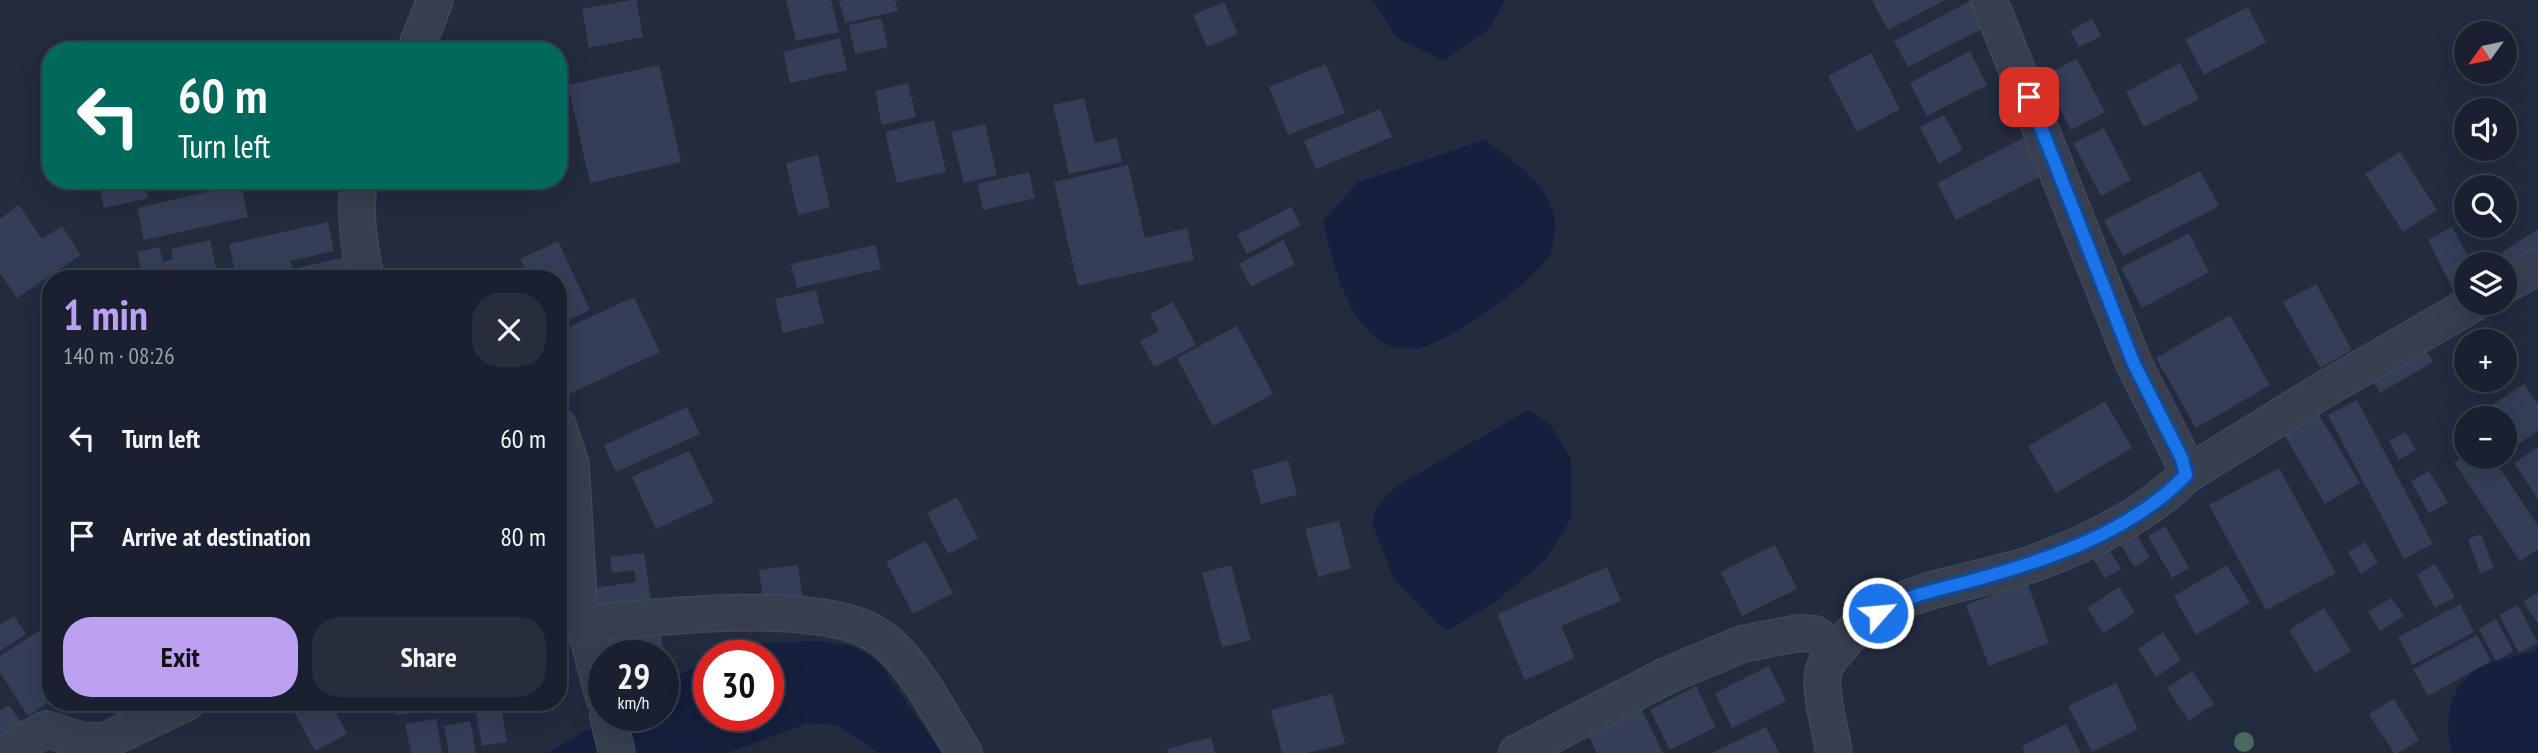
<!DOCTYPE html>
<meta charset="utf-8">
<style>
:root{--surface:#1a202f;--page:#272d3b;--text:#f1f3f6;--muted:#9fa3aa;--line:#383e4b;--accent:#bca0f2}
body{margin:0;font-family:"PT Sans Narrow",sans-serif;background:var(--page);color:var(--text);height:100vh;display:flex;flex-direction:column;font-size:26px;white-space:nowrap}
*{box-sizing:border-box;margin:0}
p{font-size:23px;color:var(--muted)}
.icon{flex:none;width:38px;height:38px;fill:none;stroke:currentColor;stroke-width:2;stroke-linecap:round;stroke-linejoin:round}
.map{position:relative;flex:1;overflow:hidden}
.drawer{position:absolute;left:42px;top:270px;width:525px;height:441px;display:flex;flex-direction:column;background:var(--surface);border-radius:28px;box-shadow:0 7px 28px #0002,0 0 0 2px var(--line)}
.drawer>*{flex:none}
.top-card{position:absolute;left:42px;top:42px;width:525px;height:147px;border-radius:28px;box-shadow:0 7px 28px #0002,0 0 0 2px var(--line);background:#00695c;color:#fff;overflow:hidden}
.needle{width:46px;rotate:237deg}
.buttons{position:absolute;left:2454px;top:21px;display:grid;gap:14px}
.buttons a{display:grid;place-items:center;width:63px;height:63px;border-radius:50%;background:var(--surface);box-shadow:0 7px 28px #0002,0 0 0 2px var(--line);font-size:35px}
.speed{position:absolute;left:588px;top:640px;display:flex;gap:14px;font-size:35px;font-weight:700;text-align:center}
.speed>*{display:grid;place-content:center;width:91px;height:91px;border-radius:50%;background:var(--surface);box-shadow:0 7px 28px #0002,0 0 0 2px var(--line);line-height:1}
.speed small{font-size:18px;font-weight:400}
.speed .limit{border:10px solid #d22;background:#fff;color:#111}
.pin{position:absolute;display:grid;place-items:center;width:60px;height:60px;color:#fff;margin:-30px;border-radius:14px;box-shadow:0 4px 10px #0006}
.me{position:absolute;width:77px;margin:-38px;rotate:63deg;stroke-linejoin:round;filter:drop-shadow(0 0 5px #0008)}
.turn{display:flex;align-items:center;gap:24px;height:147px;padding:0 21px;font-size:32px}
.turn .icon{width:91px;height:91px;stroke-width:2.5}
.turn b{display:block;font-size:49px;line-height:60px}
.round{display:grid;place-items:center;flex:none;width:74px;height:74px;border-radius:28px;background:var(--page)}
.head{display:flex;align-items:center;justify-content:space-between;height:119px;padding:0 21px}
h1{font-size:42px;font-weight:600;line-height:52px;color:var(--accent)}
.action{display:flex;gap:14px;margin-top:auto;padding:14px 21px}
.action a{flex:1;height:80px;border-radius:28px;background:var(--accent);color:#111;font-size:28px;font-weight:600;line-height:80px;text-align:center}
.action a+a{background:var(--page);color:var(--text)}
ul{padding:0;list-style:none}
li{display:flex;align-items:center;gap:21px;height:98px;padding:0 21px}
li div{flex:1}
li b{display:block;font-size:26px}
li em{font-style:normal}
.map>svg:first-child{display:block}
</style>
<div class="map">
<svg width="2538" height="753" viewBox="0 0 2538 753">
<rect width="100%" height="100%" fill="#232b3f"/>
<g fill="#15203e">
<path d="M1373,0H1505L1490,28L1443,60L1397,38Z"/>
<path d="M1485,140C1513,162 1550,182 1555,222C1556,230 1552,252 1548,258C1521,290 1462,334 1423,347C1409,351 1389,348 1377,339C1343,313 1333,260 1323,221L1358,182Z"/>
<path d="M1528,410L1550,424L1571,459V519L1545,560L1495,602L1446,631L1395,581L1372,523L1376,508L1395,487Z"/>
<path d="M818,641L853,646L877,660L942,753H879L836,725L808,723L727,753H546L613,716H663V683L709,660V716H768V656H719L765,643Z"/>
<path d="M2538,649V753H2452C2442,711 2452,675 2496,661C2510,657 2524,655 2538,649Z"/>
</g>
<g fill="#343e56">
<path d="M631,0H636L643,37L589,48L582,9Z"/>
<path d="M786,0H831L839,32L796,41Z"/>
<path d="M839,0H895L898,11L845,23Z"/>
<path d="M1872,0H1945L1888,30Z"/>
<path d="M1972,0L1986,27L1908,67L1894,41Z"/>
<path d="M1224,2L1238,34L1207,47L1193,15Z"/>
<path d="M2248,7L2266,42L2204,75L2185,39Z"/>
<path d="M881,18L888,47L855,54L849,25Z"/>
<path d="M2092,19L2101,36L2079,47L2070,31Z"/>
<path d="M840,38L847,70L790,83L783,52Z"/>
<path d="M1970,51L1987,85L1927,116L1910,83Z"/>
<path d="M1871,53L1900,109L1857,132L1828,76Z"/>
<path d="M2077,59L2105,112L2071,130L2043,76Z"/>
<path d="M558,62L567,97L558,99Z"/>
<path d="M2180,63L2199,99L2144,127L2126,92Z"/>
<path d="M1326,64L1345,113L1288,135L1269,87Z"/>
<path d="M659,65L681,162L590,183L568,85Z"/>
<path d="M908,83L916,117L882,125L875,91Z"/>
<path d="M1084,98L1095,143L1117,138L1122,162L1069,174L1053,105Z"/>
<path d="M1380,109L1392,137L1316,169L1304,141Z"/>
<path d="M1944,115L1963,150L1939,164L1920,127Z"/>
<path d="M934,120L946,172L897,183L885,132Z"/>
<path d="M985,124L997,175L964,183L951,132Z"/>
<path d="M2104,128L2131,180L2101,196L2073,143Z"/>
<path d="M2025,137L2044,175L1956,220L1937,183Z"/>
<path d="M2400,152L2437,210L2403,232L2365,174Z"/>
<path d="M818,155L830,207L798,215L786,163Z"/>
<path d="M1128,165L1145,238L1187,228L1194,260L1078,286L1054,182Z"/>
<path d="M2200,171L2219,206L2123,256L2104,220Z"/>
<path d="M1029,172L1035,198L983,210L977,184Z"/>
<path d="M98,180H144L148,198L104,208Z"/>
<path d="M241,184L248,217L144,240L137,208Z"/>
<path d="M19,205L42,239L62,226L81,255L17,298L0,273V219Z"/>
<path d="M1291,207L1301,225L1247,254L1237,235Z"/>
<path d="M328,222L334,251L290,261L293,270L253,278H236L229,244Z"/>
<path d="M2452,227L2472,264H2466V285L2454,291L2428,240Z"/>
<path d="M2538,229V259L2515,273L2502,252Z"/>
<path d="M2189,233L2209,272L2142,308L2121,268Z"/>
<path d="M210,240L218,277L143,278L137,252L159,247L163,262L173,259L171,249Z"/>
<path d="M1283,240L1295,264L1251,287L1239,264Z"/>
<path d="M558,241L590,310L558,325V278H529L520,259Z"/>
<path d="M875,245L881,269L797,288L791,264Z"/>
<path d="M355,255V278H303L301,267Z"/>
<path d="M2316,284L2352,350L2320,368L2283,302Z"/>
<path d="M816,290L824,323L783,333L775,299Z"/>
<path d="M634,297L660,352L558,399V332Z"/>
<path d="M1173,302L1196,345L1154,367L1140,341L1159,331L1150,314Z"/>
<path d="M2230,315L2270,385L2196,428L2156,358Z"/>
<path d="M1237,326L1273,394L1213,426L1177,358Z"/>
<path d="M2420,341L2433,362L2380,393L2367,372Z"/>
<path d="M2524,384L2538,404V431L2506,452L2504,418H2483L2480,413Z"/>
<path d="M2357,400L2433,544L2404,559L2328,415Z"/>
<path d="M2105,401L2132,448L2056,493L2028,446Z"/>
<path d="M687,407L700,434L616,472L604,445Z"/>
<path d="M2318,413L2360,483L2325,504L2283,433Z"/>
<path d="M2406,432L2416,450L2399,460L2389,441Z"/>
<path d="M2538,447V499L2514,463Z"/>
<path d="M689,451L714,502L656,529L632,477Z"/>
<path d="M2466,455L2492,457L2538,526V549L2520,561L2454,462Z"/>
<path d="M1288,460L1297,495L1261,504L1252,470Z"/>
<path d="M2279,468L2336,573L2266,610L2209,505Z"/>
<path d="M2429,471L2448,503L2429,513L2411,481Z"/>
<path d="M957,497L978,538L948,554L927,513Z"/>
<path d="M1339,521L1351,568L1318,577L1305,529Z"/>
<path d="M2165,526L2189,568L2172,578L2148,536Z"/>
<path d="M2136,534L2150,558L2134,567L2120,543Z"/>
<path d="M2481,534L2494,568L2480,573L2468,539Z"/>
<path d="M926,541L953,593L913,614L886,562Z"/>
<path d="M2365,542L2378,563L2361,574L2348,552Z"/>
<path d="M1775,545L1797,589L1742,616L1721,572Z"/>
<path d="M2106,545L2121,569L2105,578L2090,554Z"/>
<path d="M644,553L652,608L598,614L594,588L636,582L634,570L612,573L610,557Z"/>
<path d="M2435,564L2455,597L2435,608L2417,575Z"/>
<path d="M798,565L803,603L764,608L759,570Z"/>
<path d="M1231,565L1251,640L1222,647L1202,573Z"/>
<path d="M2227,565L2250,603L2196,635L2174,596Z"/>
<path d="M1607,567L1621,601L1561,626L1575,658L1525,680L1497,614Z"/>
<path d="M2027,582L2049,643L1989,666L1966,605Z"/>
<path d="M2119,587L2135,612L2104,633L2087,608Z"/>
<path d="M2536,593L2538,596V623L2523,602Z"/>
<path d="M2391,598L2404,616L2380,631L2368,612Z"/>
<path d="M2460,604L2474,632L2413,665L2398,637Z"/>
<path d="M2518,605L2538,643L2519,653L2499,615Z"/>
<path d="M2324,608L2351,651L2315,673L2289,630Z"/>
<path d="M14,616L26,634L0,651V625Z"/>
<path d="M2496,619L2513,651L2496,661L2479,629Z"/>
<path d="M659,622L663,650L611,656L607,628Z"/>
<path d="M51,623V701L28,716L0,672V656Z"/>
<path d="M2163,632L2181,660L2156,677L2138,649Z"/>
<path d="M2477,635L2491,661L2428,696L2413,669Z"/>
<path d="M1769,666L1786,701L1732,728L1715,693Z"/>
<path d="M2192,671L2214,704L2189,721L2167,688Z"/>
<path d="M2116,683L2138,729L2092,752L2068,706Z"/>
<path d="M1696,686L1716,727L1670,750L1650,710Z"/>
<path d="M1332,694L1345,744L1307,753H1282L1271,710Z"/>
<path d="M2394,699L2419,740L2398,753H2394L2369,714Z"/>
<path d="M109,702H154L122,722Z"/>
<path d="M289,702H330L347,734L315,751Z"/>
<path d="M394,702H420L422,711L397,715Z"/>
<path d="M500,703L507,742L482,746L475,708Z"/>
<path d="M9,705L26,730L0,747V711Z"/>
<path d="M1640,706L1663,753H1597L1587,732Z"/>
<path d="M436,719L442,753H411L405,724Z"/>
<path d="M470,721L476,753H449L444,726Z"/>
<path d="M2066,724L2081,753H2025L2022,746Z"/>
<path d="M1766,727L1779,753H1712Z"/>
<path d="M1211,737L1215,753H1168L1167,749Z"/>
</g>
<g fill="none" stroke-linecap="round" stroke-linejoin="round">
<g stroke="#404758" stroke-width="38">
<g id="minor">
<path d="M415,51L435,0"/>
<path d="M359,180C354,215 359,245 366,278"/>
<path d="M2504,285L2538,267"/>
<path d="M558,426L571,464L579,604L604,698"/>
<path d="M2186,475L2325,389L2474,303"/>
<path d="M584,624C654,617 816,598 875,634C912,656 941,717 964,753"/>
<path d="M608,716L617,753"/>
<path d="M5,753L46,729L83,741H105L187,702"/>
<path d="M1517,753L1666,676L1742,644L1799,633L1815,634L1837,650"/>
<path d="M1834,753C1831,732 1818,689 1824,669C1827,660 1837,650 1843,643C1889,586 1970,586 2035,563C2089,543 2146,516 2186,475L2182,459L2134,364L1989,0"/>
</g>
</g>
<use href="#minor" stroke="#373e4f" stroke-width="35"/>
</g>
<circle fill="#4a6a61" cx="2244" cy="742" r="10"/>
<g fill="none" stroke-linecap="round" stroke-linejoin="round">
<g stroke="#114b97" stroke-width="18">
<path id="route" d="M1878,613C1908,594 1943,589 1978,579C2051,559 2132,531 2186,475L2182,459L2134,364L2029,97"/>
</g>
<use href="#route" stroke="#1a73e8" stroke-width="12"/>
</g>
</svg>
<div class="buttons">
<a><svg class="needle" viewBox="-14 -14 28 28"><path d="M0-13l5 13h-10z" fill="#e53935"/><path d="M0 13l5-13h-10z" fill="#9fa3aa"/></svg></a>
<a><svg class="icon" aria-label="sound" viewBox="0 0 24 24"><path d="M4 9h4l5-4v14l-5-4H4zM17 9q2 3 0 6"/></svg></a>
<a><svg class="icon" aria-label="search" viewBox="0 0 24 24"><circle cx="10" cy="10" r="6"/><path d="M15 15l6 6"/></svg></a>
<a><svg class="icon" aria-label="layers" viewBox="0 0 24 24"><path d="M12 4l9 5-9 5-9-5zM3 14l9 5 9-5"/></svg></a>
<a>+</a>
<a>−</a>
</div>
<div class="speed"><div>29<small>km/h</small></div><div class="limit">30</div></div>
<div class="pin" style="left:2029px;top:97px;background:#d93025"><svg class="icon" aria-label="arrive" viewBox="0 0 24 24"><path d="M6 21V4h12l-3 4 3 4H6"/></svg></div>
<svg class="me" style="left:1878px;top:613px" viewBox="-20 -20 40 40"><circle r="17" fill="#1a73e8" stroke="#fff" stroke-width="3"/><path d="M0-11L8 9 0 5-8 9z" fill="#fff"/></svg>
<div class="top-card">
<div class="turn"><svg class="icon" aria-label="left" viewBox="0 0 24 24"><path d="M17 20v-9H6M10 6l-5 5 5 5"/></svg><div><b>60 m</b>Turn left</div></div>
</div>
<section class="drawer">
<div class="head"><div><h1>1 min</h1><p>140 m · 08:26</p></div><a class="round"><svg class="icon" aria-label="close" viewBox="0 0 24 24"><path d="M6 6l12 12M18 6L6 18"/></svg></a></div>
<ul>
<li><svg class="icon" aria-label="left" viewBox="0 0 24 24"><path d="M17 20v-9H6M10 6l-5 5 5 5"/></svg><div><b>Turn left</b></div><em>60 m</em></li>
<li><svg class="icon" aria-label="arrive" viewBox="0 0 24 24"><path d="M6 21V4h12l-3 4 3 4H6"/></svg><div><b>Arrive at destination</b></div><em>80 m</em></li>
</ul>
<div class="action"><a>Exit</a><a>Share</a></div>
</section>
</div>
